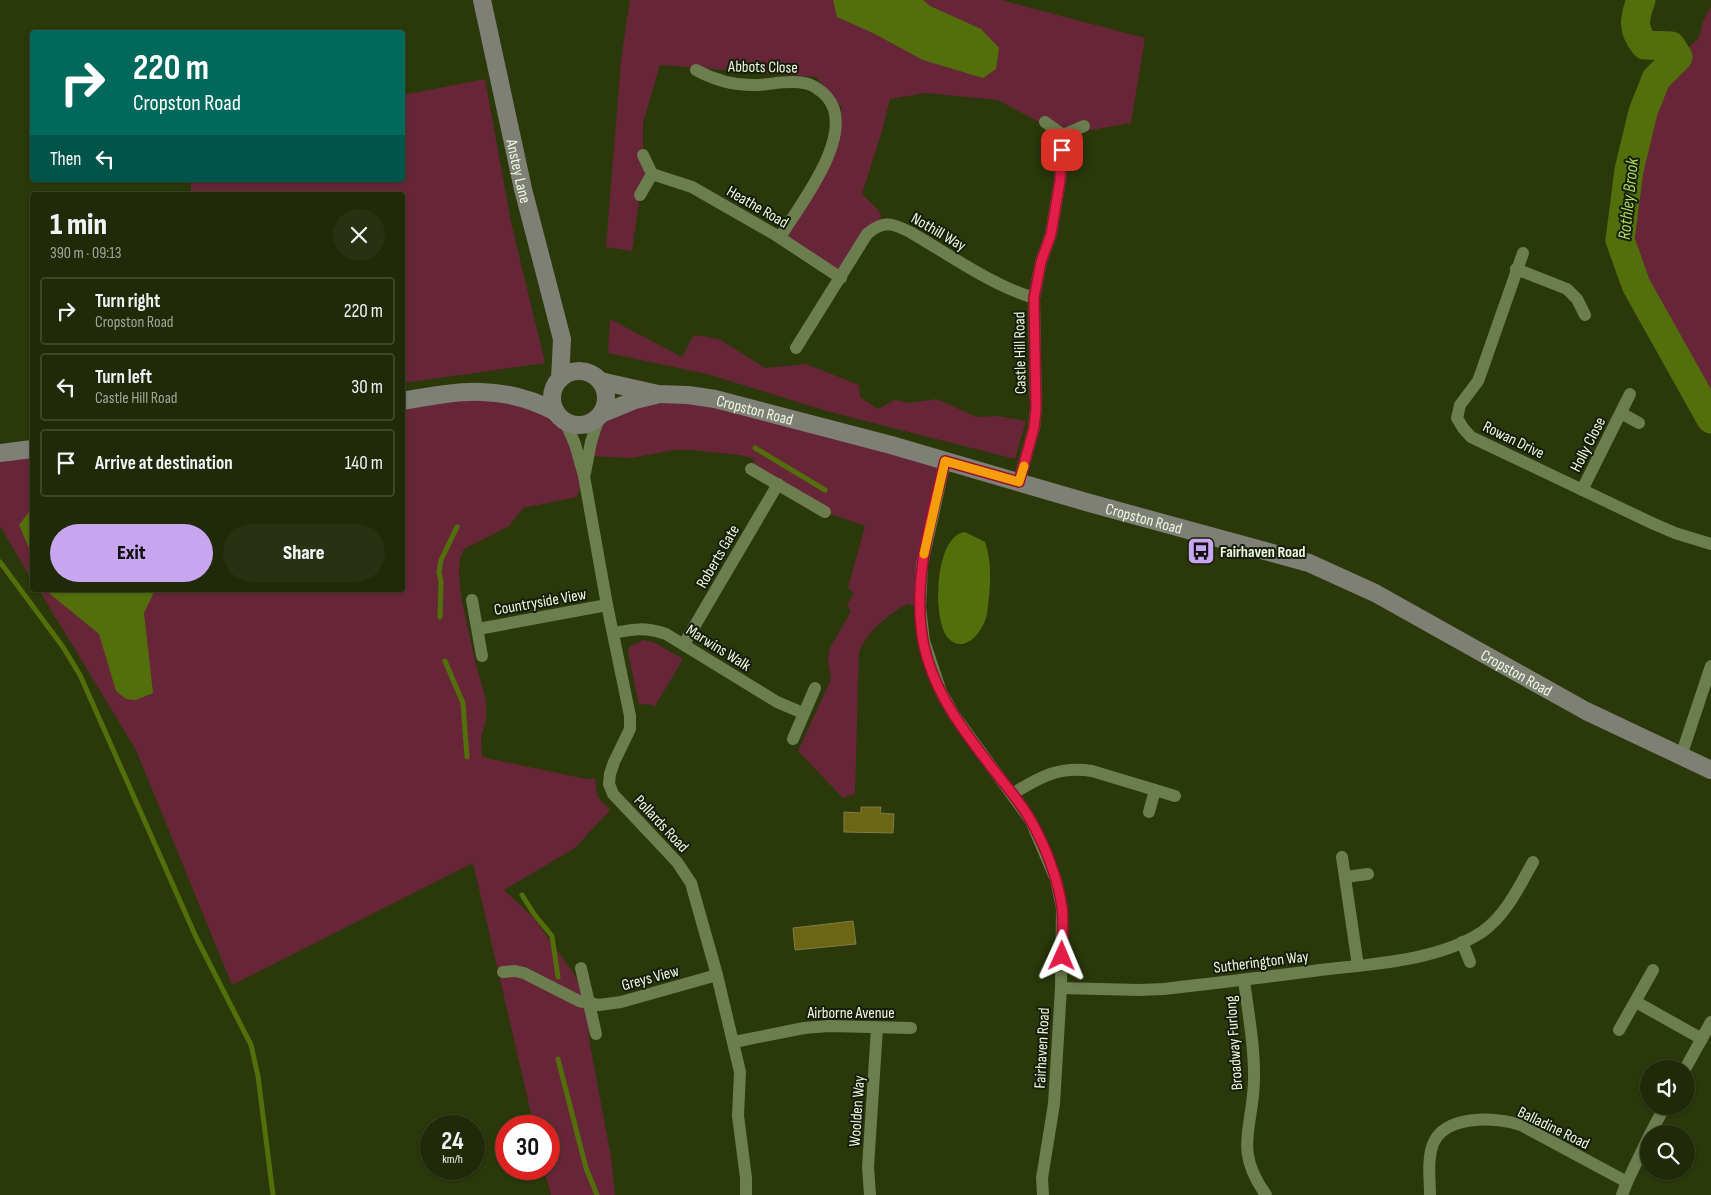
<!DOCTYPE html>
<meta charset="utf-8">
<style>
:root{--surface:#202a08;--page:#283212;--text:#f1f3f6;--muted:#a2a79c;--line:#3d4629;--accent:#c8a6ef}
body{margin:0;font-family:"Sofia Sans Condensed",sans-serif;background:var(--page);color:var(--text);height:100vh;display:flex;flex-direction:column;font-size:19px;white-space:nowrap}
*{box-sizing:border-box;margin:0}
p{font-size:16px;color:var(--muted)}
.icon{flex:none;width:28px;height:28px;fill:none;stroke:currentColor;stroke-width:2;stroke-linecap:round;stroke-linejoin:round}
.map{position:relative;flex:1;overflow:hidden}
.panel{position:absolute;left:30px;top:192px;width:375px;height:400px;display:flex;flex-direction:column;background:var(--surface);border-radius:5px;box-shadow:0 1px 4px #0004,0 0 0 1px var(--line)}
.panel>*{flex:none}
.hud{position:absolute;left:30px;top:30px;width:375px;height:152px;border-radius:5px;box-shadow:0 1px 4px #0004,0 0 0 1px var(--line);background:#00695c;color:#fff;overflow:hidden}
.tools{position:absolute;left:1640px;top:1060px;display:grid;gap:10px}
.tools a{display:grid;place-items:center;width:55px;height:55px;border-radius:50%;background:var(--surface);box-shadow:0 1px 4px #0004,0 0 0 1px var(--line);font-size:25px}
.speed{position:absolute;left:420px;top:1115px;display:flex;gap:10px;font-size:25px;font-weight:700;text-align:center}
.speed>*{display:grid;place-content:center;width:65px;height:65px;border-radius:50%;background:var(--surface);box-shadow:0 1px 4px #0004,0 0 0 1px var(--line);line-height:1}
.speed small{font-size:12px;font-weight:400}
.speed .limit{border:8px solid #d22;background:#fff;color:#111}
.pin{position:absolute;display:grid;place-items:center;width:42px;height:42px;color:#fff;margin:-21px;border-radius:10px;box-shadow:0 2px 8px #0006}
.me{position:absolute;width:55px;margin:-28px;rotate:1deg;stroke-linejoin:round;filter:drop-shadow(0 0 4px #0008)}
.turn{display:flex;align-items:center;gap:18px;height:105px;padding:0 20px;font-size:22px}
.turn .icon{width:65px;height:65px;stroke-width:2.5}
.turn b{display:block;font-size:35px;line-height:42px}
.then{display:flex;align-items:center;height:48px;padding:0 20px;background:#0003;gap:10px;font-size:19px}
.round{display:grid;place-items:center;flex:none;width:52px;height:52px;border-radius:26px;background:var(--page)}
.headline{display:flex;align-items:center;justify-content:space-between;height:85px;padding:0 20px}
h1{font-size:30px;font-weight:800;line-height:38px}
.primary-button{display:flex;gap:10px;margin-top:auto;padding:10px 20px}
.primary-button a{flex:1;height:58px;border-radius:30px;background:var(--accent);color:#111;font-size:20px;font-weight:800;line-height:58px;text-align:center}
.primary-button a+a{background:var(--page);color:var(--text)}
ul{padding:0;list-style:none}
li{display:flex;align-items:center;gap:15px;height:68px;margin:0 10px 8px;padding:0 10px;border:2px solid var(--line);border-radius:5px}
li div{flex:1}
li b{display:block;font-size:19px}
li em{font-style:normal}
.map>svg:first-child{display:block}
</style>
<div class="map">
<svg width="1711" height="1195" viewBox="0 0 1711 1195">
<rect width="100%" height="100%" fill="#2a380a"/>
<g fill="#662638">
<path d="M630,0H1001L1145,38L1131,123L1063,135L998,100L926,93L890,99L882,131L862,194L879,211L884,224L837,275L786,236L819,174L842,108L816,77L660,65L643,123V155L652,174L640,195L632,251L606,247L621,60Z"/>
<path d="M1711,7V412L1708,407L1701,381L1620,240L1643,112L1674,60L1699,38L1703,21Z"/>
<path d="M485,79L511,222L545,363L403,383L402,195H191V180H402L403,95Z"/>
<path d="M610,319L682,357L694,335L719,339L765,368L806,364L859,385L860,397L878,409L895,400L910,403L936,399L977,417L997,416L1026,421L1015,459L830,412L707,374L608,353Z"/>
<path d="M486,392L556,412L584,476L577,497L523,508L509,526L464,549L460,558L459,574L461,597L475,661L486,700V720L481,737L482,757L586,779L595,778L597,796L610,810L575,848L504,890L534,918L574,974L586,1000L590,1045L611,1157L615,1195H551L544,1169H549V1126H534L473,863L232,985L136,750L39,590H402L403,403Z"/>
<path d="M658,394L945,461L920,607L907,604C887,616 869,629 859,652L855,794L843,798L798,751L831,679L828,663L829,650L851,611L847,605L854,593L848,588L865,526L825,512L751,469L755,459L740,455L691,450H674L631,458L588,456L599,417Z"/>
<path d="M32,452V580L0,526V455Z"/>
<path d="M644,640L655,643L683,659L655,706L647,704L639,705L628,652L630,646Z"/>
</g>
<g fill="#536f0b">
<path d="M833,0H923L930,6L981,29L999,48L996,69L983,78L923,60L873,33L837,17Z"/>
<path d="M32,508V555L19,525Z"/>
<path d="M965,532L985,542C993,564 990,591 987,614C984,630 965,656 948,638C932,621 934,535 965,532Z"/>
<path d="M49,590H155L144,613L153,693L136,700L126,699L116,691L99,634L50,594Z"/>
</g>
<g fill="none" stroke-linecap="round" stroke-linejoin="round">
<g stroke="#536f0b" stroke-width="5">
<path d="M755,448L825,490"/>
<path d="M0,562L63,647L80,675L196,937L251,1045L258,1076L273,1195"/>
<path d="M440,617L441,582L439,572L441,560L457,527"/>
<path d="M445,661L463,703L467,757"/>
<path d="M522,895L534,914L552,936L558,977"/>
<path d="M558,1059L586,1168L597,1195"/>
</g>
<path stroke="#536f0b" stroke-width="29" d="M1641,0C1634,19 1632,29 1645,45L1671,46L1678,57L1656,79L1643,112L1629,170L1620,240L1636,285L1711,419"/>
</g>
<g fill="#6b6514" stroke="#7f7c4a">
<path d="M861,807H881L880,813L894,814L893,833L844,832V812L861,813Z"/>
<path d="M853,921L856,944L795,950L793,928Z"/>
</g>
<g fill="none" stroke-linecap="round" stroke-linejoin="round">
<g stroke="#6c7d4f" stroke-width="12">
<path d="M696,70C716,81 735,86 758,85C773,84 789,80 804,83C812,84 822,91 827,97C858,133 799,206 780,237"/>
<path d="M1045,122L1063,135L1084,126"/>
<path d="M652,174L692,187L774,234L841,278"/>
<path d="M640,195L652,174L643,155"/>
<path d="M1523,253L1482,370L1478,381L1460,405L1457,418L1463,428L1471,437L1654,524L1675,533L1711,544"/>
<path d="M1516,269L1567,289L1577,299L1585,315"/>
<path d="M796,348L867,234C884,220 892,223 910,232C950,255 991,285 1034,298"/>
<path d="M1621,413L1639,423"/>
<path d="M565,421L575,444L584,476L607,605L630,716V729L614,762L610,774L609,784L613,794L677,862L691,883L717,975L740,1072L738,1116L746,1178V1195"/>
<path d="M945,461L922,564L920,607L924,641L941,692L954,715L1031,821L1056,880L1062,908L1061,988L1054,1104L1042,1178L1043,1195"/>
<path d="M751,469L825,512"/>
<path d="M585,473L591,442L599,417"/>
<path d="M1019,482L1034,428L1036,409L1034,298L1041,262L1051,234L1060,181L1063,135"/>
<path d="M1582,490L1630,394"/>
<path d="M472,600L482,656"/>
<path d="M478,629L607,605"/>
<path d="M613,633C634,629 645,627 666,634L777,702L803,713"/>
<path d="M684,644L778,484"/>
<path d="M793,739L815,688"/>
<path d="M1681,756L1711,666"/>
<path d="M1012,794C1040,777 1058,766 1092,771L1175,796"/>
<path d="M1149,812L1155,790"/>
<path d="M1342,857L1358,966"/>
<path d="M1345,877L1368,874"/>
<path d="M1462,942L1470,962"/>
<path d="M581,968L596,1034"/>
<path d="M503,972L515,971L524,973L579,1001L599,1005L621,1002L717,975"/>
<path d="M1244,980C1248,1013 1255,1047 1254,1080C1253,1129 1233,1149 1266,1195"/>
<path d="M1061,988L1139,990L1164,989C1216,983 1268,977 1320,970C1371,964 1438,961 1482,932C1506,915 1519,887 1533,862"/>
<path d="M1636,1002L1702,1039"/>
<path d="M1619,1030L1653,970"/>
<path d="M734,1042L804,1028L829,1026L911,1028"/>
<path d="M1685,1069L1711,1022"/>
<path d="M1650,1134L1665,1106"/>
<path d="M870,1195L868,1167L877,1028"/>
<path d="M1430,1195C1430,1179 1427,1160 1433,1144C1445,1114 1497,1117 1521,1125L1627,1182"/>
<path d="M1622,1195L1627,1182L1649,1136"/>
</g>
<g stroke="#7e8075" stroke-width="18">
<path id="s1" d="M482,0L523,189L562,339L560,379"/>
<circle cx="579" cy="398" r="27"/>
<path id="s2" d="M600,381L658,394L688,395L715,399L891,445L1086,502L1309,563L1375,593L1586,711L1711,770"/>
<path d="M402,401C459,391 502,383 556,412"/>
<path d="M601,414L635,400L656,395"/>
<path d="M0,453L32,449"/>
</g>
</g>
<g fill="none" stroke-linecap="round" stroke-linejoin="round">
<g stroke="#92132f" stroke-width="12">
<path id="route" d="M1062,956C1062,940 1064,922 1062,907C1058,879 1045,845 1031,821C1023,806 1011,792 1000,778C968,737 933,694 923,641C912,580 931,520 945,461L1019,482L1034,428L1036,409L1034,298L1041,262L1051,234L1060,181L1062,150"/>
</g>
<use href="#route" stroke="#e11d48" stroke-width="9"/>
<path stroke="#f59e0b" stroke-width="9" d="M924,554L945,461L1019,482L1024,466"/>
</g>
<defs>
<g id="bus-square" transform="scale(1.4375)"><rect x="-9" y="-9" width="18" height="18" rx="4" fill="#c8a6ef" stroke="#161d0a"/><path d="M-5-6H5V4H4V6H2V4H-2V6H-4V4H-5ZM-3.5-4V0h7V-4ZM-3.5 1.2v1.5H-2V1.2ZM2 1.2v1.5H3.5V1.2Z" fill="#111"/></g>
</defs>
<g fill-rule="evenodd">
<use href="#bus-square" x="1201" y="551"/>
</g>
<g text-anchor="middle" stroke-width="4" stroke-linejoin="round" paint-order="stroke">
<g font-size="16" fill="#eef9e0" stroke="#161d0a">
<text transform="translate(763 66) rotate(1)" y="6">Abbots Close</text>
<text dy="6" stroke="none"><textPath href="#s1" startOffset="175">Anstey Lane</textPath></text>
<text transform="translate(758 206) rotate(30)" y="6">Heathe Road</text>
<text transform="translate(939 231) rotate(30)" y="6">Nothill Way</text>
<text transform="translate(1019 353) rotate(-91)" y="6">Castle Hill Road</text>
<text dy="6" stroke="none"><textPath href="#s2" startOffset="158">Cropston Road</textPath></text>
<text transform="translate(1514 439) rotate(26)" y="6">Rowan Drive</text>
<text transform="translate(1587 444) rotate(-63)" y="6">Holly Close</text>
<text dy="6" stroke="none"><textPath href="#s2" startOffset="562">Cropston Road</textPath></text>
<text transform="translate(717 556) rotate(-60)" y="6">Roberts Gate</text>
<text transform="translate(540 601) rotate(-10)" y="6">Countryside View</text>
<text transform="translate(719 647) rotate(32)" y="6">Marwins Walk</text>
<text dy="6" stroke="none"><textPath href="#s2" startOffset="968">Cropston Road</textPath></text>
<text transform="translate(662 823) rotate(47)" y="6">Pollards Road</text>
<text transform="translate(1261 961) rotate(-7)" y="6">Sutherington Way</text>
<text transform="translate(650 977) rotate(-15)" y="6">Greys View</text>
<text x="851" y="1018">Airborne Avenue</text>
<text transform="translate(1233 1043) rotate(-94)" y="6">Broadway Furlong</text>
<text transform="translate(1041 1048) rotate(-87)" y="6">Fairhaven Road</text>
<text transform="translate(856 1111) rotate(-86)" y="6">Woolden Way</text>
<text transform="translate(1554 1127) rotate(26)" y="6">Balladine Road</text>
</g>
<g font-size="16" font-weight="bold" fill="#eef9e0" stroke="#161d0a" text-anchor="start">
<text x="1220" y="557">Fairhaven Road</text>
</g>
<g font-size="18" font-style="italic" fill="#afd762" stroke="#161d0a">
<text transform="translate(1628 199) rotate(-84)" y="6">Rothley Brook</text>
</g>
</g>
</svg>
<div class="tools">
<a><svg class="icon" aria-label="sound" viewBox="0 0 24 24"><path d="M4 9h4l5-4v14l-5-4H4zM17 9q2 3 0 6"/></svg></a>
<a><svg class="icon" aria-label="search" viewBox="0 0 24 24"><circle cx="10" cy="10" r="6"/><path d="M15 15l6 6"/></svg></a>
</div>
<div class="speed"><div>24<small>km/h</small></div><div class="limit">30</div></div>
<div class="pin" style="left:1062px;top:150px;background:#d93025"><svg class="icon" aria-label="arrive" viewBox="0 0 24 24"><path d="M6 21V4h12l-3 4 3 4H6"/></svg></div>
<svg class="me" style="left:1062px;top:956px" viewBox="-20 -20 40 40"><path d="M0-17L14 15 0 8-14 15z" fill="#e11d48" stroke="#fff" stroke-width="4"/></svg>
<div class="hud">
<div class="turn"><svg class="icon" aria-label="right" viewBox="0 0 24 24"><path d="M7 20v-9h11M14 6l5 5-5 5"/></svg><div><b>220 m</b>Cropston Road</div></div>
<div class="then">Then<svg class="icon" aria-label="left" viewBox="0 0 24 24"><path d="M17 20v-9H6M10 6l-5 5 5 5"/></svg></div>
</div>
<section class="panel">
<div class="headline"><div><h1>1 min</h1><p>390 m · 09:13</p></div><a class="round"><svg class="icon" aria-label="close" viewBox="0 0 24 24"><path d="M6 6l12 12M18 6L6 18"/></svg></a></div>
<ul>
<li><svg class="icon" aria-label="right" viewBox="0 0 24 24"><path d="M7 20v-9h11M14 6l5 5-5 5"/></svg><div><b>Turn right</b><p>Cropston Road</p></div><em>220 m</em></li>
<li><svg class="icon" aria-label="left" viewBox="0 0 24 24"><path d="M17 20v-9H6M10 6l-5 5 5 5"/></svg><div><b>Turn left</b><p>Castle Hill Road</p></div><em>30 m</em></li>
<li><svg class="icon" aria-label="arrive" viewBox="0 0 24 24"><path d="M6 21V4h12l-3 4 3 4H6"/></svg><div><b>Arrive at destination</b></div><em>140 m</em></li>
</ul>
<div class="primary-button"><a>Exit</a><a>Share</a></div>
</section>
</div>
